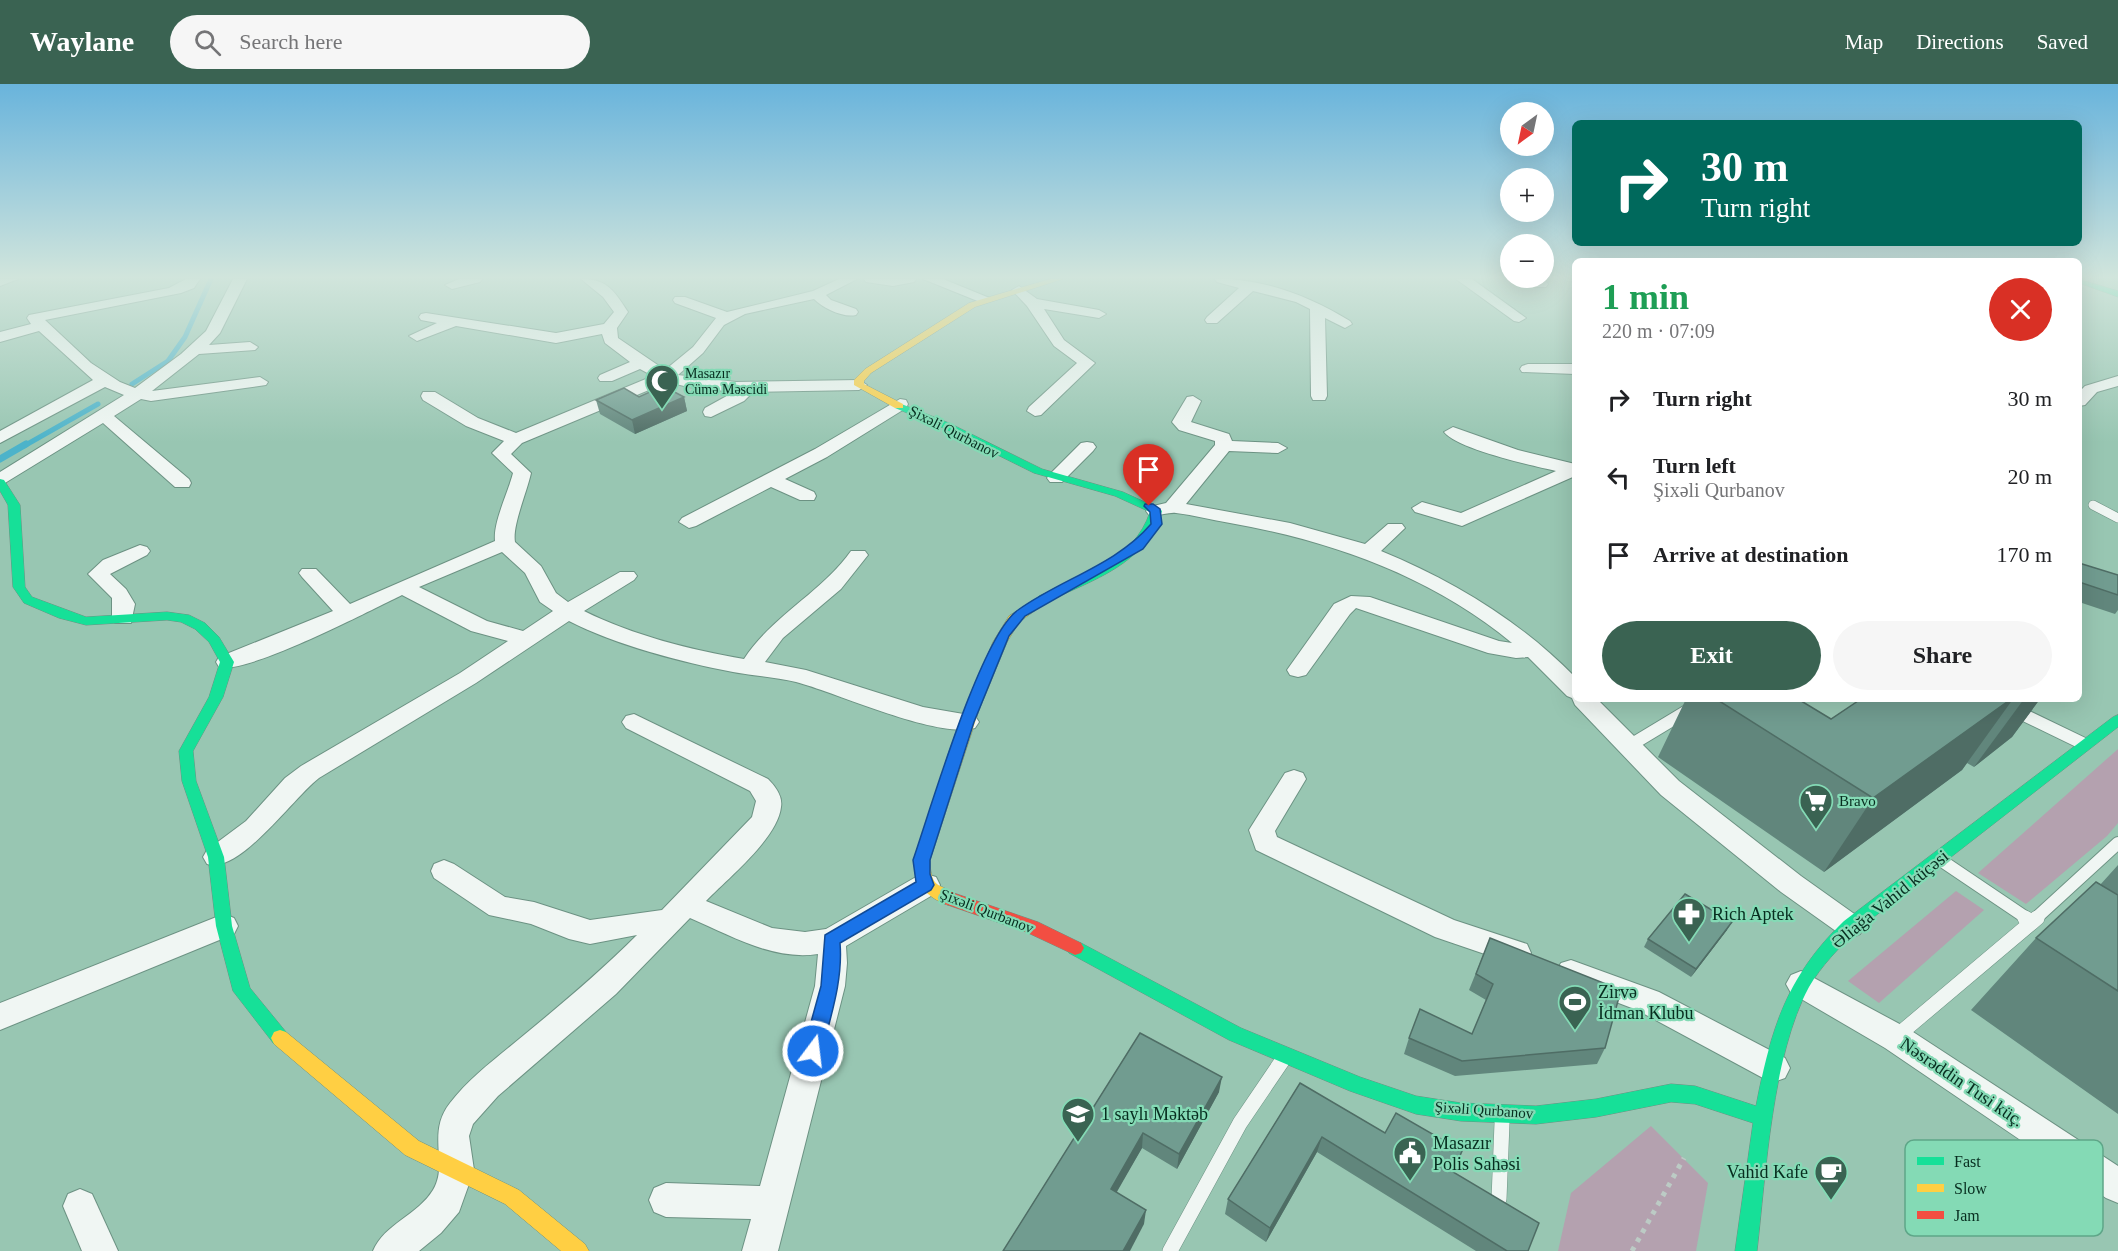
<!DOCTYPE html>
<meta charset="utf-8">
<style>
:root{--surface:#fff;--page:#f6f6f6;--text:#202124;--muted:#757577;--accent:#3a6352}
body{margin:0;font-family:Georgia,serif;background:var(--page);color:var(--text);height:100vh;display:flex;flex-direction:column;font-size:22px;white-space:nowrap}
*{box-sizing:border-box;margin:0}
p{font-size:20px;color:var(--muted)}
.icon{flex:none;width:33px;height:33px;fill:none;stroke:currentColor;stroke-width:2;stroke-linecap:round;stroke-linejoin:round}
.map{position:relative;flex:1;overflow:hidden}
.drawer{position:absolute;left:1572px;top:174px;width:510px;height:444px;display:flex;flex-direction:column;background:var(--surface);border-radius:9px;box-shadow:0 6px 24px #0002}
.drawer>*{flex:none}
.guide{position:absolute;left:1572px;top:36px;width:510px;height:126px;border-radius:9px;box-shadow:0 6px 24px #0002;background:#00695c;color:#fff;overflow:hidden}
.needle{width:39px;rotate:213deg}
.buttons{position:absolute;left:1500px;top:18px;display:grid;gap:12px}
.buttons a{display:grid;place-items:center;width:54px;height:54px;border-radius:50%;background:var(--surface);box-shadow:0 6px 24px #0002;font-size:30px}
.pin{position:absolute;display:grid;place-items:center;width:51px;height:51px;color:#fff;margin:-62px -26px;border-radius:50% 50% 50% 0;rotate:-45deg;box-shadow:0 0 6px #0007}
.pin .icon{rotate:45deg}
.me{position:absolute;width:66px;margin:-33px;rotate:15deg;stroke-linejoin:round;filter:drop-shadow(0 0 4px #0008)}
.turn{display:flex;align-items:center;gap:21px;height:126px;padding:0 30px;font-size:27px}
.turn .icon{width:78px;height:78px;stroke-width:2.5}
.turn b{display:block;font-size:42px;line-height:51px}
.round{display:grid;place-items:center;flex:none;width:63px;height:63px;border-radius:32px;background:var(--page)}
.headline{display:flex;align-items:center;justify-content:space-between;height:102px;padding:0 30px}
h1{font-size:36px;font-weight:700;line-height:45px;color:#1e9e55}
.cta{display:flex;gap:12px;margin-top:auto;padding:12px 30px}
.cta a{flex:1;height:69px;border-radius:36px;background:var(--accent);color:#fff;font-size:24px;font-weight:700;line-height:69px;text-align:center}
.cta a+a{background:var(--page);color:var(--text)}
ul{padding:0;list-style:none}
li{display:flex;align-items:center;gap:18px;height:78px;padding:0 30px}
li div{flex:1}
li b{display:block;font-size:22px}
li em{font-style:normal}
header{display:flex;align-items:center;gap:36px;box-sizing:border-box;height:84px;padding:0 30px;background:var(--accent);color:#fff}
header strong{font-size:28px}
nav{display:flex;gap:33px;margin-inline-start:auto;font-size:21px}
.search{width:420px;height:54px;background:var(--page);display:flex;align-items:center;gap:15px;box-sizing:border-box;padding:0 21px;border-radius:33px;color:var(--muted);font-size:22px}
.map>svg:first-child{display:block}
</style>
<header>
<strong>Waylane</strong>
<div class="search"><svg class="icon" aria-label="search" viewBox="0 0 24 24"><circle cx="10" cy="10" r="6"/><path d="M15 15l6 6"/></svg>Search here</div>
<nav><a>Map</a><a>Directions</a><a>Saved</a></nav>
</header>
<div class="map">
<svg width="2118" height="1167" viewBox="0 0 2118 1167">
<rect width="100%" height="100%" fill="#98c6b2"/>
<g fill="#b4a1af">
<path d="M2118,665V739L2107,752L2026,820L1978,789Z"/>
<path d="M1956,807L1984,826L1879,919L1848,897Z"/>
<path d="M1651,1042L1708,1099L1696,1167H1558L1571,1109Z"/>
</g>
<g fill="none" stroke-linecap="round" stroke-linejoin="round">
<g stroke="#4cb3ca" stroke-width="5">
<path d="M132,300L168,277L185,253L211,195"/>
<path d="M24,362L98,320"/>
</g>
<path stroke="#4cb3ca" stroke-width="7" d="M0,375L26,360"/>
<g stroke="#6c9283" stroke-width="10">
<path id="lane-far2" d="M2093,421L2118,434"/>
</g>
<g stroke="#6c9283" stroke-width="14">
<g id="lane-far1">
<path d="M1991,615L2084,660"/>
<path d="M1629,662L1707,615"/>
<path d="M1942,777L2028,835"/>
<path d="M2035,835L2118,759"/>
</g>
</g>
<g stroke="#6c9283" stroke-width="16">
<g id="lane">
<path d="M2025,834L2032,838"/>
<path d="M1897,952L2037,834"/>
<path d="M1499,1115L1502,1039"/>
<path d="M1170,1167L1240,1039L1282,977"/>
</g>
</g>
<g stroke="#6c9283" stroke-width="2">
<g id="street">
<path d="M0,195H18L0,202Z"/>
<path d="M186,195H200L194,204L181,209L45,236L91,279L120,298L135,304L181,270L206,247L233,195H247L220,249L209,261L250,258L258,263L255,266L199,270L152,307L260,293L268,298L266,301L151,317L141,315L114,332L189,395L191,399L189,403H175L103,339L0,402V388L124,311L105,303L0,359V347L93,296L39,247L0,258V248L31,240L27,234L29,231L169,204Z"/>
<path d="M459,195H482L480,198L452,205L445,201Z"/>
<path d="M581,195C607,194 615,208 628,228L617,244L618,254L665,286L693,263L716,234L675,219L673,216L675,213H685L727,228L813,207L839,195H857L826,211L831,216L856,225L858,228L856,231C843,234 823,224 814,215L745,230L724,241L703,269L678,291L736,298L859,296L867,301L859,306L753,308L744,317L711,333L705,332L703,328L705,324L734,308L688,303L668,298L522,359L511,370L531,389C527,408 512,442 515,458L541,482L556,509L568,518L620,488H634L637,492L634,496L584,527C632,551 691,566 744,575C773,531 821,509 851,467H865L868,471L841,505L783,554L765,578L806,586L923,623L975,632L979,638L975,644C937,655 838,609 796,598C776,593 754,592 733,588C681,578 616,561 569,537L476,599L319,694C293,714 239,791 207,780L203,773L207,766L246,737L285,694L301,682L460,589L508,557L471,547L402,511C371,526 247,591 219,583L216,578L219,573L333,527L302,493L299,489L302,485H316L350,520L495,457C493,438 508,409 513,389L492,369L504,357L466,342L423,316L421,312L423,308H435L478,334L516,349L653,292L640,285L612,297H600L598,294L600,291L630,278L605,259L602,250L556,259L456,242L417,257L409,252L437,239L421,236L419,233L421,230L426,229L556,249L604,240L614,228L603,213ZM502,468L525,489L540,518L553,527L523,547L487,537L419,503Z"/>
<path d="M864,195H916L914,198L893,202L866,198Z"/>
<path d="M923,195H943L992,215L985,219L980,218Z"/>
<path d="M1215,195C1263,194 1309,212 1350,237L1352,240L1345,244L1325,234L1327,312L1325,316H1313L1311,312L1310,225L1296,218L1253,207L1217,239H1207L1205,236L1207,233L1239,204L1217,198Z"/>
<path d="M1456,195H1472L1526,234L1519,238L1514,237Z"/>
<path d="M1529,195H1544L1548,200L1546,203H1536Z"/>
<path d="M1019,202L1037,215L1099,226L1106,230L1099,234L1044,225L1064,256L1095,279L1041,331L1035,332L1027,327L1029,323L1077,279L1054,262L1027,222L1012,206Z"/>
<path d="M1528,280H1575V290L1522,288L1520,285L1522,282Z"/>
<path d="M2118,292V302L2097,308L2085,321L2079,322V308L2085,302Z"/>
<path d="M1193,312L1201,317L1191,338L1229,350L1232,357L1278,359L1287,364L1278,369L1229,367L1186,420L1290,439L1365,460L1388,440H1402L1405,444L1381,467C1454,497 1520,537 1575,593V615H1597L1679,697L1801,792L1860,834L1864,842L1860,850L1850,854L1840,850L1781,808L1661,711L1575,621L1572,614L1567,612L1528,573L1516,574L1488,569L1356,524L1350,530L1306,591L1298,593L1290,591L1287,586L1334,520L1351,512L1370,513L1499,557L1512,559C1431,492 1332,457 1230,439C1212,436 1194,431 1176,429C1167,428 1159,433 1149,431L1146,427L1149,423L1166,419L1215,361V357L1179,346L1172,338L1187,313Z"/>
<path d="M900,315L906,316L908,320L906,324L827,373L785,395L814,408L816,412L814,416H800L771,403L696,442L689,444L679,438L682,434L815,365Z"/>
<path d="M1453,343L1518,366L1575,380V392L1462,442L1415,428L1412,424L1422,418L1461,429L1556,387C1533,382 1457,365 1444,348Z"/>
<path d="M1087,358L1093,359L1096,363L1093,367L1062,398H1050L1047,394L1050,390L1081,359Z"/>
<path d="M140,461L147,463L150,467L147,471L110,490L126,505L135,520L131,539H115L112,534V514L88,490L103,476Z"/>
<path d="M634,630L768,695C775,702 783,712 781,723C778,754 727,795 706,817L772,844L805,848L826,845L916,793L926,790L936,793L940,801L936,809L846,862L847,879L845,902L778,1167H742L751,1135L666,1133L654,1128L649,1116L654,1104L666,1099L760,1102L815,902L818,870C773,877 730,851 690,834L616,910L498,1012L473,1040L469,1052L474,1086L459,1128L441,1149L419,1167H373C384,1140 418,1131 433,1106C449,1080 426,1049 450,1019C470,993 499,972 524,951C563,919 601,887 637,851L590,860L569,855L531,840L489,831L434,794L431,787L434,780L444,776L454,780L505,813L534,818L590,836L662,826L752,733L756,717L750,707L626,644L622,638L626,632Z"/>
<path d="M1294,686L1303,689L1306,695L1275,747L1277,753L1454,836L1527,860L1531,869L1527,878L1517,881L1435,853L1256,766L1249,746L1285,689Z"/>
<path d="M224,830L234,834L238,842L234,850L0,946V919Z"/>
<path d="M1571,876L1659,908L1785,974L1790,984L1785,994L1774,998L1763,994L1637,926L1561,897L1556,888L1561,879Z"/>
<path d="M1801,887L1907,944L2118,1082V1119L2106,1114L1885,964L1791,909L1786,900L1791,891Z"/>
<path d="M80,1105L92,1110L118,1167H82L63,1122L68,1110Z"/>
</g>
</g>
<g stroke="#6c9283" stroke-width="1">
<g id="fast">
<path d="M2079,195L2118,207V213L2079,199Z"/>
<path d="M899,319L949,339L1042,385L1123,408L1160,425L1162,427C1145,481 1094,495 1047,518H1039L1037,515L1039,512C1081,492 1134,477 1150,428L1115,412L1034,389L941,343L895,324V320Z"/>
<path d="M0,395L4,396L20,421L25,503L32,513L86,533L167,528L189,531L205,539L219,553L234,578L223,613L193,667L196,697L224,773L232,842L250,904L286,948L289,954L286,960L280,962L274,960L233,907L216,842L208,773L182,697L179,667L209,613L220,578L209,558L195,545L181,538L167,536L86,541L59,534L24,519L13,503L8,421L0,407Z"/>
<path d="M2118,631V643L1856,847C1839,864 1821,882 1809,903C1772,971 1766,1089 1757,1167H1735L1753,1039L1695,1020L1671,1018L1596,1033L1536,1040L1461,1037L1416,1030L1350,1007L1229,956L1069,869L1066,864L1069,859L1075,857L1081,859L1241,944L1360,993L1416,1012L1461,1019L1536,1022L1596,1015L1671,1000L1695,1002L1756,1022C1771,945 1786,893 1844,837L2113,633Z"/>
</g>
</g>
<g stroke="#6c9283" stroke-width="1">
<g id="slow">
<path d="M1050,195H1063L975,223L871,289L864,297V300L903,320V324H895L854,301V296L865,285L969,219Z"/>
<path d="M1043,511L1049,515L1047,518L1019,538L1007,558L979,626L930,776C930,811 947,797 956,814L954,819L948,821C926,813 914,800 914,776L965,626L993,558L1009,532Z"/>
<path d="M280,946L286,948L419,1057L519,1106L585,1160L589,1167H561L505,1120L405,1071L274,960L271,954L274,948Z"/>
</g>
</g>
<g stroke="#6c9283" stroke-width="1">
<path id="jam" d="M948,807L1038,838L1081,859L1084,864L1081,869L1075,871L1026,848L942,819L940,814L942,809Z"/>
</g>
<path stroke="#bccbc5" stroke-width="5" stroke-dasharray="4.5 6" stroke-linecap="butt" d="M1632,1167L1684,1074"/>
<use href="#lane-far2" stroke="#f0f6f3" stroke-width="9"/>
<use href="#lane-far1" stroke="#f0f6f3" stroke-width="12"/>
<use href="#lane" stroke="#f0f6f3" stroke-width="15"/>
<use href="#street" fill="#f0f6f3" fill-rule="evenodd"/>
<use href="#fast" fill="#16e098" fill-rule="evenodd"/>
<use href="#slow" fill="#ffcf43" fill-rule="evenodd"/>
<use href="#jam" fill="#f24e42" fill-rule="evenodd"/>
</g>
<g fill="#61867c">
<path d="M639,313H684L687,327L635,350L600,330L596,316Z"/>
<path d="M2079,479L2118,491V526L2115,530L2079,518Z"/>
<path d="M1686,615H1798L1831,635L1858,617L1855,615H2040L2012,653L1974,683L1967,679L1962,686L1824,788L1658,673Z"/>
<path d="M2118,781V1030L1971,926L2036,854L2100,801Z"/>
<path d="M1727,846L1691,893L1644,863L1648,855Z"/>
<path d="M1490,854L1605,964L1597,980L1455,992L1404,970L1409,954L1472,950L1486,916L1469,906Z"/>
<path d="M1140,949L1219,1008L1177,1085L1142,1064L1116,1108L1144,1140L1003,1167Z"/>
<path d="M1300,999L1385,1049L1453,1088L1528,1167H1476L1317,1068L1266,1158L1225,1130L1228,1115Z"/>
</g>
<g fill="#4f6d65">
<path d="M684,313L687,327L635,350L632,336Z"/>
<path d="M2011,615H2013L1962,686L1824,788L1873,714Z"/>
<path d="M2024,615H2040L2012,653L1974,683Z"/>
<path d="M1732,838L1727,846L1691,893L1696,885Z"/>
<path d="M1222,993L1219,1008L1177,1085L1179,1070Z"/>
<path d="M1143,1049L1142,1064L1110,1120L1111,1105Z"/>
<path d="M1322,1053L1317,1068L1266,1158L1270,1144Z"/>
<path d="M1146,1126L1144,1140L1130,1167H1123Z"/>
</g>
<g fill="#719c90" stroke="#4f6d65" stroke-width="1.5">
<path d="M663,302L684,313L632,336L596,316L624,304L639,313Z"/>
<path d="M2079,479L2118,491V511L2079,498Z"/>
<path d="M1716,615H1798L1831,635L1861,615H2011L1873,714Z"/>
<path d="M2096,798L2118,811V907L2036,854Z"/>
<path d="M1685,810L1732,838L1696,885L1648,855Z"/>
<path d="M1490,854L1621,906L1605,964L1462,977L1409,954L1420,925L1472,950L1493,900L1476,890Z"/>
<path d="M1140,949L1222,993L1179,1070L1143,1049L1111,1105L1146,1126L1123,1167H1003Z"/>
<path d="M1300,999L1385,1049L1396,1029L1462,1067L1453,1088L1539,1139L1528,1167H1507L1322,1053L1270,1144L1228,1115Z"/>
</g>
<linearGradient id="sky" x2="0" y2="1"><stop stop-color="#69b4dc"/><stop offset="0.54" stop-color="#d1e5dc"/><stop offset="1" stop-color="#d1e5dc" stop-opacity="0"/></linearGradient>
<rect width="2118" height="358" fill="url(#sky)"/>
<path fill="#1a73e8" stroke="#114b97" stroke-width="1.5" d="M1145,420H1153L1160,425L1162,440L1143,465L1025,532L1009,552L974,638L930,776V790L934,801L931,806L840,859C843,896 831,931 822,967L819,973L813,976L806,973L803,967L821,902L825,851L916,798L913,776C930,727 981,551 1018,526C1061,495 1116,481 1151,440L1150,428L1144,422Z"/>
<defs>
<g id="mosque-pin" transform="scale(1.725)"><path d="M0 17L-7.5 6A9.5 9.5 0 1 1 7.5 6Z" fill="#3a6352" stroke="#84dab5"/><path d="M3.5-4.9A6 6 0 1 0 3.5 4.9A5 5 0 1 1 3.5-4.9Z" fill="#fff"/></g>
<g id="supermarket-pin" transform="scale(1.725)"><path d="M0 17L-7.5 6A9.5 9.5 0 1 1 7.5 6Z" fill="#3a6352" stroke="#84dab5"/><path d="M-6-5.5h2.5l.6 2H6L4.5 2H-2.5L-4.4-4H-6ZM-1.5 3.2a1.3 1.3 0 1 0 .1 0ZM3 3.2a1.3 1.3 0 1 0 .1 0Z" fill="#fff"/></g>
<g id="pharmacy-pin" transform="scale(1.725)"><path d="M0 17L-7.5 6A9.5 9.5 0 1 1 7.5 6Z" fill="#3a6352" stroke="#84dab5"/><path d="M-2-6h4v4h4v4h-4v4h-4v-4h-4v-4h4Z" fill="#fff"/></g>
<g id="stadium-pin" transform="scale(1.725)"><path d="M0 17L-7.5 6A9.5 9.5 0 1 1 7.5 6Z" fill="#3a6352" stroke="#84dab5"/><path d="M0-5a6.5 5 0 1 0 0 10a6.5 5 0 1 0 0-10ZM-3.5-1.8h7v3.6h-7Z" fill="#fff"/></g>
<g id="school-pin" transform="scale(1.725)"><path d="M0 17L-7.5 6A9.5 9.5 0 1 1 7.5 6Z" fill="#3a6352" stroke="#84dab5"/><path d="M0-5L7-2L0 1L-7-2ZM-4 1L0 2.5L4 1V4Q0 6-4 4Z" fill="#fff"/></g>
<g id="civic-pin" transform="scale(1.725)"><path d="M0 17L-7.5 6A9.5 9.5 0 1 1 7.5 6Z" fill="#3a6352" stroke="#84dab5"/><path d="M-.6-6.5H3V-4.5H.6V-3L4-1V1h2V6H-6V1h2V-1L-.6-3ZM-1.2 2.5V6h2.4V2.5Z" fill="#fff"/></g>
<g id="cafe-pin" transform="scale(1.725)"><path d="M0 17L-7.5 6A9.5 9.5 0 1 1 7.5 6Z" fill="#3a6352" stroke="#84dab5"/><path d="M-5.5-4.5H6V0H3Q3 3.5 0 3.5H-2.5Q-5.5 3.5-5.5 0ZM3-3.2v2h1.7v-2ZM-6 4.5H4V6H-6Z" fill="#fff"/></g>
</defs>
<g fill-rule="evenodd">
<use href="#mosque-pin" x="662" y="297"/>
<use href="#supermarket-pin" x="1816" y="717"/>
<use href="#pharmacy-pin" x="1689" y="830"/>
<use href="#stadium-pin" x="1575" y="918"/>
<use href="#school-pin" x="1078" y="1030"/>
<use href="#civic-pin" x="1410" y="1069"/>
<use href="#cafe-pin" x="1831" y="1088"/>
</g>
<g text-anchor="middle" stroke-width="4.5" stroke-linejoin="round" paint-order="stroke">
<g font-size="14" fill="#072d1f" stroke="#84dab5" text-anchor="start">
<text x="685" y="294">Masazır<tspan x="685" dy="16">Cümə Məscidi</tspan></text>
</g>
<g font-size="15" fill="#072d1f" stroke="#84dab5">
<text transform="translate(954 348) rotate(27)" y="5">Şixəli Qurbanov</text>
<text transform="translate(987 827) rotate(21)" y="5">Şixəli Qurbanov</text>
<text transform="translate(1484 1026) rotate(4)" y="5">Şixəli Qurbanov</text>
</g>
<g font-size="15" fill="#072d1f" stroke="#84dab5" text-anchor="start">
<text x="1839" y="722">Bravo</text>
</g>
<g font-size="18" fill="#072d1f" stroke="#84dab5">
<text transform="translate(1890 815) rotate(-39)" y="6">Əliağa Vahid küçəsi</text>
<text transform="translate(1962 998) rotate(34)" y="6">Nəsrəddin Tusi küç.</text>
</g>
<g font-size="18" fill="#072d1f" stroke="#84dab5" text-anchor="start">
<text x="1712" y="836">Rich Aptek</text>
<text x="1598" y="914">Zirvə<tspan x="1598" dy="21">İdman Klubu</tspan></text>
<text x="1101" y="1036">1 saylı Məktəb</text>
<text x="1433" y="1065">Masazır<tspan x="1433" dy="21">Polis Sahəsi</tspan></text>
<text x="1808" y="1094" text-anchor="end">Vahid Kafe</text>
</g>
</g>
<rect x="1905" y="1056" width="198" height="96" rx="9" fill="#84dab5" stroke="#5ea688" stroke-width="1.5"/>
<rect x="1917" y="1073" width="27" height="8" fill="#16e098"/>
<rect x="1917" y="1100" width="27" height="8" fill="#ffcf43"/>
<rect x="1917" y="1127" width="27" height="8" fill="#f24e42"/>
<g font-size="16" fill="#072d1f">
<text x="1954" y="1083">Fast</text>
<text x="1954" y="1110">Slow</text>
<text x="1954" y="1137">Jam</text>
</g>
</svg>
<div class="buttons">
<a><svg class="needle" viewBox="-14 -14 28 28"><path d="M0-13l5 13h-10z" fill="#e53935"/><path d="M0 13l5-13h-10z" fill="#757577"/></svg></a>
<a>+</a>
<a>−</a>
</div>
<div class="pin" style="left:1149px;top:422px;background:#d93025"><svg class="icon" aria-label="arrive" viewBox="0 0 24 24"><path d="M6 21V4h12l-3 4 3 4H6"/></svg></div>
<svg class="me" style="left:813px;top:967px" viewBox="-20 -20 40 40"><circle r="17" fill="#1a73e8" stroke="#fff" stroke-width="3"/><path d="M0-11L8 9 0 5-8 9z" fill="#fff"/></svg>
<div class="guide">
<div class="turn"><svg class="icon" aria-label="right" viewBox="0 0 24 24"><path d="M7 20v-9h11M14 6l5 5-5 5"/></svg><div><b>30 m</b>Turn right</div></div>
</div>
<section class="drawer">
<div class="headline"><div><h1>1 min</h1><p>220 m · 07:09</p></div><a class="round" style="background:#d93025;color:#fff"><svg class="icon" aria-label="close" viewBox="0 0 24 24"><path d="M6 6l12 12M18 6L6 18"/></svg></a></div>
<ul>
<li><svg class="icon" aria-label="right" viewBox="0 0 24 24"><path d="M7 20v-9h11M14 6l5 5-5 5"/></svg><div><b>Turn right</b></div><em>30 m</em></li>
<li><svg class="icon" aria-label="left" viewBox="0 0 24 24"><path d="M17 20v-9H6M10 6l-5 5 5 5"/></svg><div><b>Turn left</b><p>Şixəli Qurbanov</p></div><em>20 m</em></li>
<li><svg class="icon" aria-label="arrive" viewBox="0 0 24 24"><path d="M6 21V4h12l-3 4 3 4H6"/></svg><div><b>Arrive at destination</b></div><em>170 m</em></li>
</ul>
<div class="cta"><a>Exit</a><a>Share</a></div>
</section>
</div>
